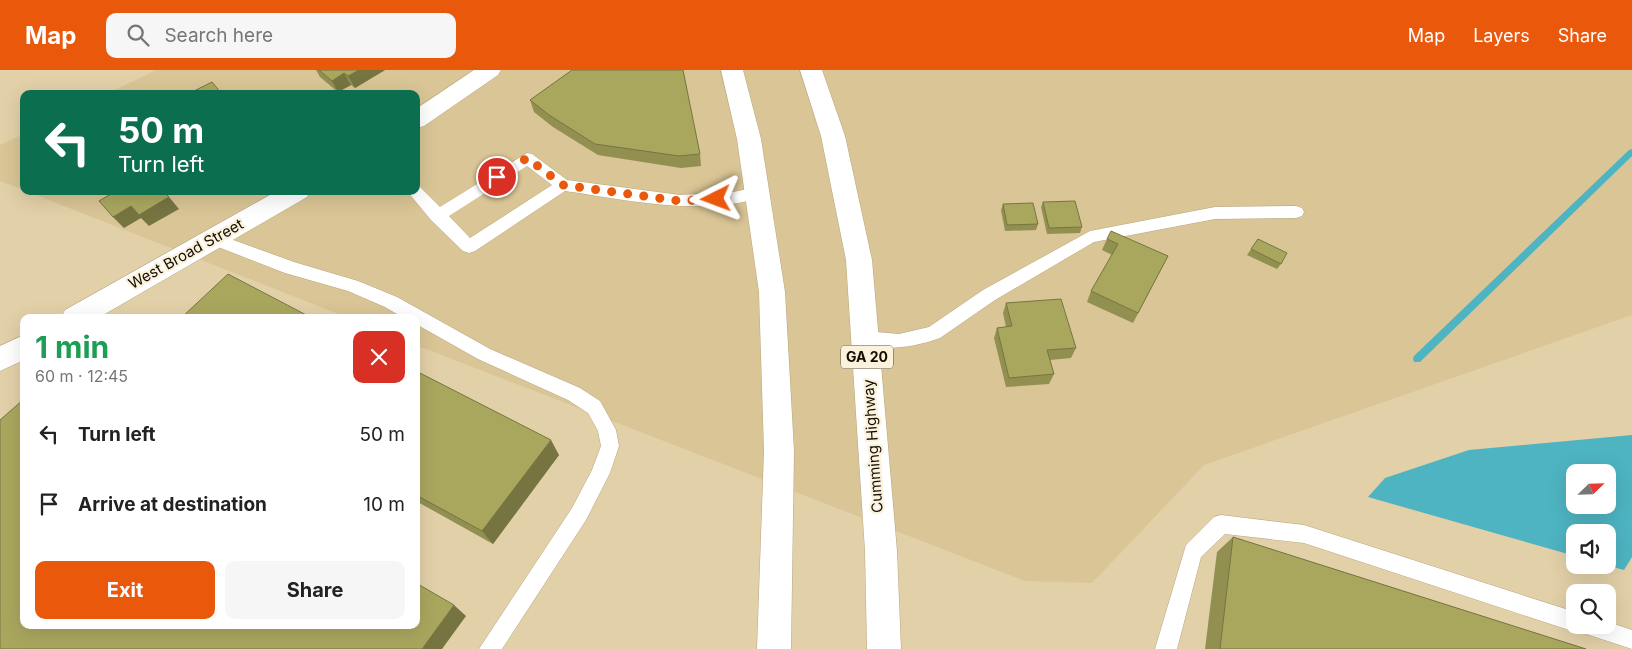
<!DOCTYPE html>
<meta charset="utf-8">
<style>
:root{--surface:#fff;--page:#f6f6f6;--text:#222;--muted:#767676;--accent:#ea580c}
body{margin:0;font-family:Inter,sans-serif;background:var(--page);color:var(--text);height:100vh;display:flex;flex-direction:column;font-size:19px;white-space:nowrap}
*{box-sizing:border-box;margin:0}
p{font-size:16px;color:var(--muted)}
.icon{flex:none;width:28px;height:28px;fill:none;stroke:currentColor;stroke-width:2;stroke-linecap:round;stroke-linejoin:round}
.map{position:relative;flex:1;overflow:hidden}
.details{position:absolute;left:20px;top:244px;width:400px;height:315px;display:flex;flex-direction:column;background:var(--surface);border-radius:10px;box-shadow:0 5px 20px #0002}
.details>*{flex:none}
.banner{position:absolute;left:20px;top:20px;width:400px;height:105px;border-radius:10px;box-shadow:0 5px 20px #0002;background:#0b6e4f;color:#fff;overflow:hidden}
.needle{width:32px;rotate:67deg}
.controls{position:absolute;left:1566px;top:394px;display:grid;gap:10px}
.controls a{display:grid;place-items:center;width:50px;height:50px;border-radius:10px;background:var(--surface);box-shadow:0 5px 20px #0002;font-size:25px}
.pin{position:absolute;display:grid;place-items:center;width:42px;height:42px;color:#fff;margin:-21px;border:2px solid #fff;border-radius:50%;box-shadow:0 1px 5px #0007}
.me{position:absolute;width:55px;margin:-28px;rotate:267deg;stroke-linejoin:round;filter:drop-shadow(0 0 4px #0008)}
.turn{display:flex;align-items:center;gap:18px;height:105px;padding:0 15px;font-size:22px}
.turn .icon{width:65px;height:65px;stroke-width:2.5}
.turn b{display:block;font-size:35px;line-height:42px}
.round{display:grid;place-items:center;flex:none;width:52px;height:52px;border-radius:10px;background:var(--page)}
.head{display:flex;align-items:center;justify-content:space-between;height:85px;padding:0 15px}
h1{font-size:30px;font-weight:700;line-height:38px;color:#1e9e55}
.action{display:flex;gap:10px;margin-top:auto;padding:10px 15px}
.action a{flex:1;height:58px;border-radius:10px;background:var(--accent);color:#fff;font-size:20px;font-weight:700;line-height:58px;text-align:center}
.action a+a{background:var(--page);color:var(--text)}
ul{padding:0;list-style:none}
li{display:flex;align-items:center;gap:15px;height:70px;padding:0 15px}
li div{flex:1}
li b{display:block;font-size:19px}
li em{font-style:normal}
header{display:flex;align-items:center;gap:30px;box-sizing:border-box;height:70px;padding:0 25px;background:var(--accent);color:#fff}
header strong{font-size:24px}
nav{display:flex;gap:28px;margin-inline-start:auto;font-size:18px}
.search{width:350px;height:45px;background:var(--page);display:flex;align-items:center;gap:12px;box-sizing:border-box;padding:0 18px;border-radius:10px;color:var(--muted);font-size:19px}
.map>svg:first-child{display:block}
</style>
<header>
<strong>Map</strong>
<div class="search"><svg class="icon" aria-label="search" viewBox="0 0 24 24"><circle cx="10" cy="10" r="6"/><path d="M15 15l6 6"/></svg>Search here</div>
<nav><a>Map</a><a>Layers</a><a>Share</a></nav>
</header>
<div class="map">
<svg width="1632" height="579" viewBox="0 0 1632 579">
<rect width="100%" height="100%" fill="#e2d0a8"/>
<g fill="#d9c595">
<path d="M156,0H1632V245L1204,395L1092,513L1025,511L416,275V248L346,247L26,121H416V24H107Z"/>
<path d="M24,64V120L0,111V75Z"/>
</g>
<path fill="#4eb4c1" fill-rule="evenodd" d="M1632,365V487L1624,500L1605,495H1608V462H1575V486L1368,427L1385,408L1469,380ZM1575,402H1608V435H1575Z"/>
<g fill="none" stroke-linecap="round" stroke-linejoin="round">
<path fill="#4eb4c1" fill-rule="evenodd" d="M1632,79V86L1420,292H1414L1413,289L1414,286L1629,80Z"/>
<g stroke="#b8a780" stroke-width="1">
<g id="lane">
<path d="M527,83L532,84L567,110L680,125L733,122L758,117L763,119L766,123L763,127C699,147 630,130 565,121L475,181L469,183L463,181L431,150L407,121H416V116L420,117L440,137ZM527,96L552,115L470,168L449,146Z"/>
<path d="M1296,136L1302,138L1304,142L1302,146L1296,148L1215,149L1094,172L995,230L940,268C915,277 885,282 859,273L856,268L859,263L865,261L899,264L929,257L983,220L1090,161L1215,137Z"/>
<path d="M214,163L294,192L358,211L397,227L490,279L580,318L600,331L616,360L619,376L610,403L586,450L502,579H479L572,438L592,400L601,376L598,361L588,343L568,330L478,289L416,254V248H404L385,237L348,221L285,203L208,173L206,169L208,165Z"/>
<path d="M1221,445L1304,455L1575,542V555H1608V552L1632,560V579L1577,561L1575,562L1304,473L1225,464L1201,487L1177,579H1155L1186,475L1214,447Z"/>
</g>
</g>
<g stroke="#b8a780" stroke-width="1">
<g id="secondary">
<path d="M474,0H501L498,5L424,56L416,58V39Z"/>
<path d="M277,121H310L307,127L98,248H61L65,240Z"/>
<path d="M24,265V290L0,301V276Z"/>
</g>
</g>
<g stroke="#b8a780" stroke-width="1">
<g id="highway">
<path d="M721,0H743L761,69L785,222L794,381L791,579H757L764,381L759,222L737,69Z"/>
<path d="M800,0H822L845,66L872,190L897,481L901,579H867L865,481L846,190L821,66Z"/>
</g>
</g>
<use href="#lane" fill="#fff" fill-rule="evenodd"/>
<use href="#secondary" fill="#fff" fill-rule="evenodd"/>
<use href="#highway" fill="#fff" fill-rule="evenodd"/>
</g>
<g fill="#919051">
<path d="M316,0H385L355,18L351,15L338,22L320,7Z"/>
<path d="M530,30L700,84L701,96L681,98L598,85L553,57L534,42Z"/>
<path d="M1043,132L1082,157L1080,163L1047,164L1041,137Z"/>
<path d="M1003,134L1038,154L1036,160L1005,161L1001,140Z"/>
<path d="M1107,169L1168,186L1133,253L1087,232L1091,221L1112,185L1102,180Z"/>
<path d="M1258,169L1281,194L1277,199L1247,185Z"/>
<path d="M1006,233L1076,278L1071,288L1050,290L1054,304L1049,314L1006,317L994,268L997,258L1006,257L1003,243Z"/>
<path d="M416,301L559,385L493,474L416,431Z"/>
<path d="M1233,467L1586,579H1205L1217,482Z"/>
</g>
<g fill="#767542">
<path d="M359,0H385L355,18L348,6Z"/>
<path d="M344,3L351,15L338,22L332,11Z"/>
<path d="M169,127L179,139L149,156L141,148L124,158L113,147L131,136Z"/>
<path d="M551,370L559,385L493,474L482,461Z"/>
<path d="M454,535L466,546L442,579H422Z"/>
</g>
<g fill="#a9a75e" stroke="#767542">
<path d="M319,0H359L348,6L344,3L332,11Z"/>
<path d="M572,0H683L700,84L679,86L595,74L549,45L530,30Z"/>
<path d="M212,12L222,24H188Z"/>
<path d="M116,121H163L169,127L139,145L131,136L113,147L99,131Z"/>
<path d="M1075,131L1082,157L1049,158L1043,132Z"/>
<path d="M1033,133L1038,154L1007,155L1003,134Z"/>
<path d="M1111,161L1168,186L1138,243L1091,221L1118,174L1107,169Z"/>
<path d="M1258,169L1287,183L1281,194L1251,179Z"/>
<path d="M228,204L312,248H181Z"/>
<path d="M1061,229L1076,278L1047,280L1054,304L1009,308L997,258L1012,256L1006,233Z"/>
<path d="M416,301L551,370L482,461L416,425Z"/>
<path d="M24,329V555H416V513L454,535L422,579H0V350Z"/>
<path d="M1233,467L1586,579H1220Z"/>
</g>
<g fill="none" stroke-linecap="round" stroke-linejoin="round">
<path stroke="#ea580c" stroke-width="9" stroke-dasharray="0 16.2" d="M497,107L527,88L563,115L680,131L716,129"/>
</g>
<g text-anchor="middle" stroke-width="4.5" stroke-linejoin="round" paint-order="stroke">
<rect fill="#fbf2de" stroke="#595244" stroke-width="1" x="841" y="275.5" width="52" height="23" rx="4"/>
<g font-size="14" font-weight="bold" fill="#140e02">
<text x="867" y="292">GA 20</text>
</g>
<g font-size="15" fill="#140e02" stroke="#fbf2de">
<text transform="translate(186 184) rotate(-29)" y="5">West Broad Street</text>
<text transform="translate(873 376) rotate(-94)" y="5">Cumming Highway</text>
</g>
</g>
</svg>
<div class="controls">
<a><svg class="needle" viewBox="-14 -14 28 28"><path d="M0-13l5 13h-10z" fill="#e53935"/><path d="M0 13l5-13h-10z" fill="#767676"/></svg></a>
<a><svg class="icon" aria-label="sound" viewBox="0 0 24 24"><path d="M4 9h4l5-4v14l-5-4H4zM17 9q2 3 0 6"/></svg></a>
<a><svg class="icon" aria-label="search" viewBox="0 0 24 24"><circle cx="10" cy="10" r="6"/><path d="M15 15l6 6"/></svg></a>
</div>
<div class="pin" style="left:497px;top:107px;background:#d93025"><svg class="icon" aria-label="arrive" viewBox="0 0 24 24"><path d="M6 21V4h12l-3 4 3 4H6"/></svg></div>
<svg class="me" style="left:716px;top:129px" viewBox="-20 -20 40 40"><path d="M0-17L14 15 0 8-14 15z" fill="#ea580c" stroke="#fff" stroke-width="4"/></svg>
<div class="banner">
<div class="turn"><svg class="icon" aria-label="left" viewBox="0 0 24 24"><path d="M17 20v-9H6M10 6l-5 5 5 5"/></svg><div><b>50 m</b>Turn left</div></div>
</div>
<section class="details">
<div class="head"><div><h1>1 min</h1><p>60 m · 12:45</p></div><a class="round" style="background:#d93025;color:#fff"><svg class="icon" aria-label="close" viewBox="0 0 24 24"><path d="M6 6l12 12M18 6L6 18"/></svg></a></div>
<ul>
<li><svg class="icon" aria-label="left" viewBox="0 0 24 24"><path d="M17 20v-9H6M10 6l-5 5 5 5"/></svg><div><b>Turn left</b></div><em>50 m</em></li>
<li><svg class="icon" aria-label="arrive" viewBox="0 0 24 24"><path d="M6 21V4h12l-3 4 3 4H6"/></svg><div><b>Arrive at destination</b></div><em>10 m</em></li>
</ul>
<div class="action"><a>Exit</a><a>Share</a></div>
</section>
</div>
